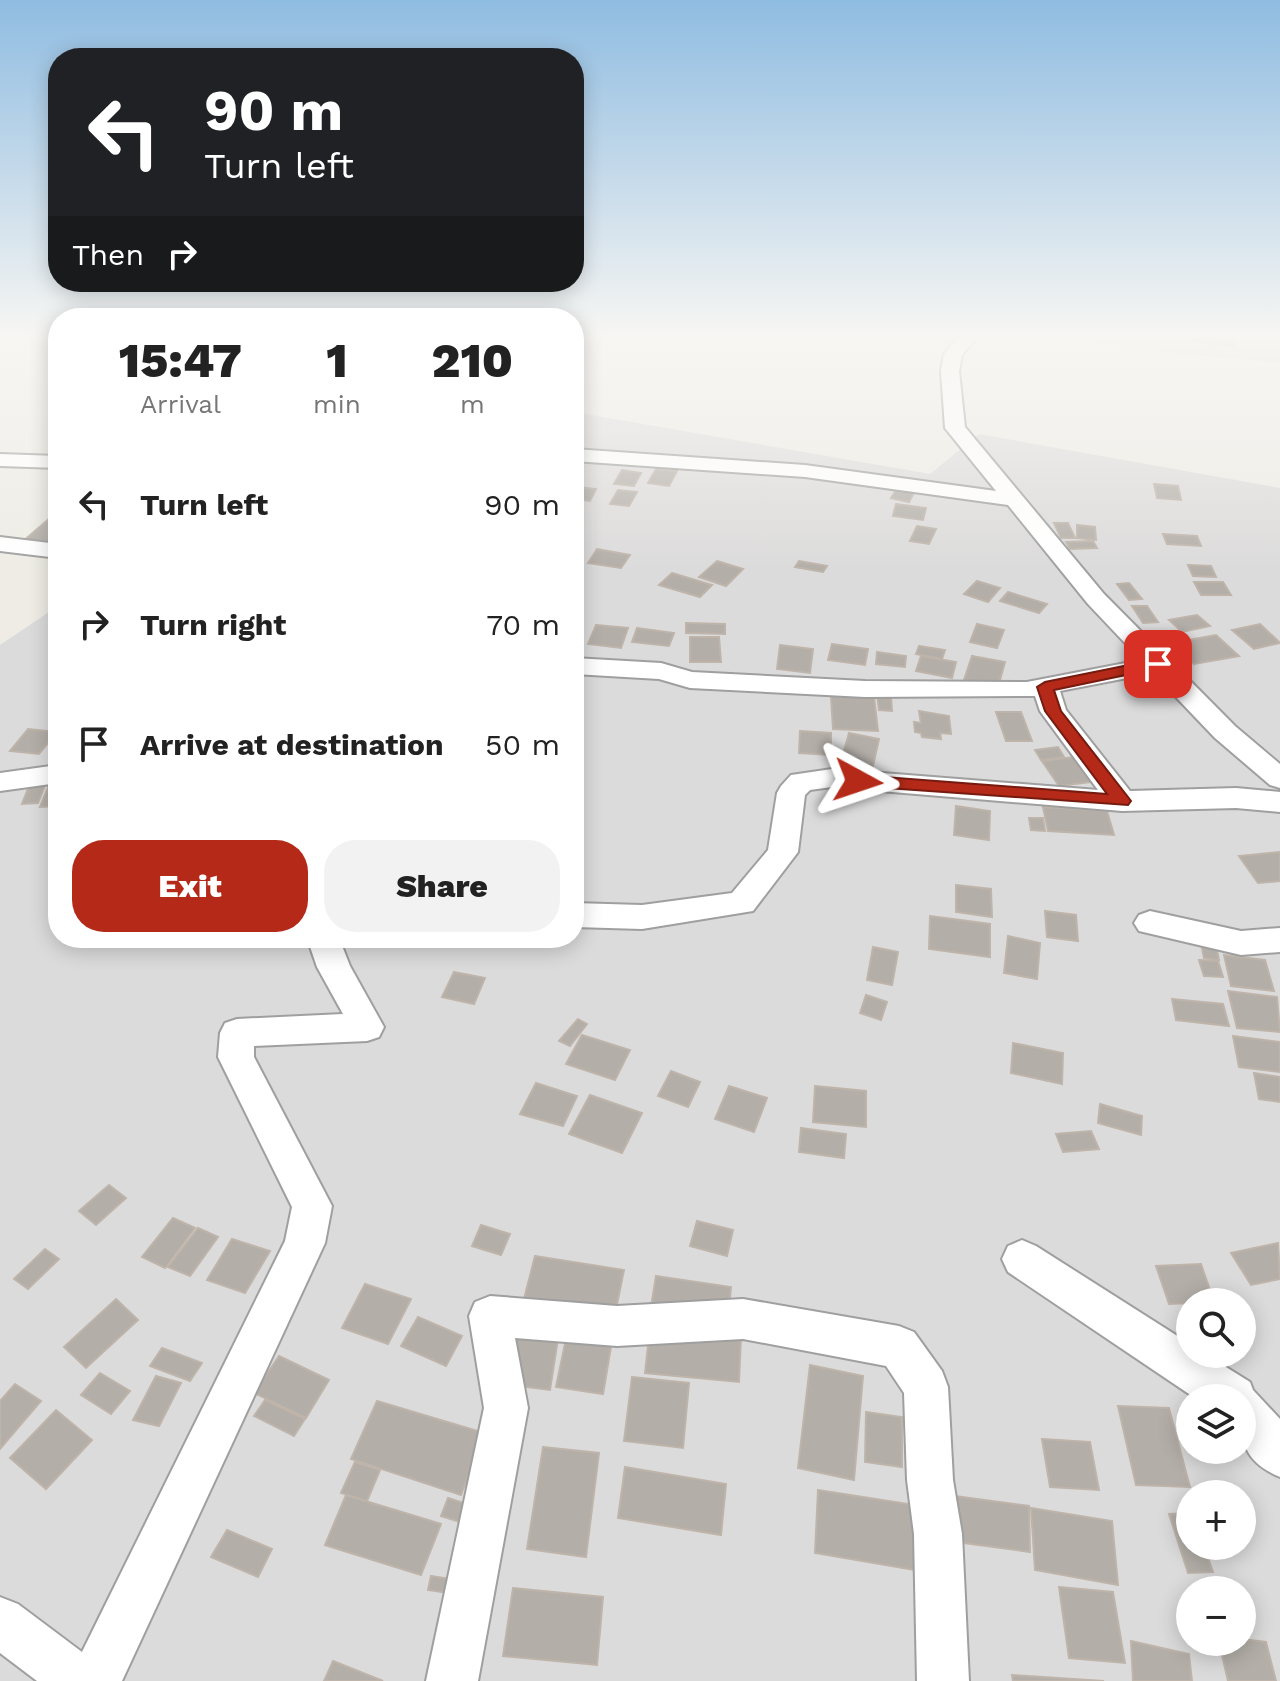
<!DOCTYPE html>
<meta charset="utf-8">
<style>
:root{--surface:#fff;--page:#f2f2f2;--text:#222;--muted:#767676;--accent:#b42918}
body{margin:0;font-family:"Work Sans",sans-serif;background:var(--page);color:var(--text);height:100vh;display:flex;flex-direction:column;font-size:30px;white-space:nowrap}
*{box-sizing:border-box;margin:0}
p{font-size:26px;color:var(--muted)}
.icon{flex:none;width:44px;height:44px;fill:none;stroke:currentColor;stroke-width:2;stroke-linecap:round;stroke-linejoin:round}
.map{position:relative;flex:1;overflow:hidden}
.side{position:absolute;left:48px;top:308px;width:536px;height:640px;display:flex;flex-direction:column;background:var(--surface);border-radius:32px;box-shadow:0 4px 20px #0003}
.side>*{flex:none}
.hud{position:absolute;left:48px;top:48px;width:536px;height:244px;border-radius:32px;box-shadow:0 4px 20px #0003;background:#202124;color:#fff;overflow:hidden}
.controls{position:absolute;left:1176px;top:1288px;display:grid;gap:16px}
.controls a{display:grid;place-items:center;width:80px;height:80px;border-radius:50%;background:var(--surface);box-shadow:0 4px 20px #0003;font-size:40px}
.pin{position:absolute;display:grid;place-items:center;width:68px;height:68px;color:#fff;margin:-34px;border-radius:16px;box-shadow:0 4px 12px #0006}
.me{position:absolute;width:88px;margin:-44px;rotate:95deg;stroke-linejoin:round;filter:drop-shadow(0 0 6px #0008)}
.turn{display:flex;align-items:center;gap:28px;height:168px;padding:0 24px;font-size:36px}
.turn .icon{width:104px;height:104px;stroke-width:2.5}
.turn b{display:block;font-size:56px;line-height:68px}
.then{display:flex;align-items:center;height:76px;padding:0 24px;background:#0003;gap:16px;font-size:30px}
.eta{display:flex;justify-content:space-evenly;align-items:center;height:136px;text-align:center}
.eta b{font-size:48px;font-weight:800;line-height:56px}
.button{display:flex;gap:16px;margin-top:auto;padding:16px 24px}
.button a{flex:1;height:92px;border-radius:32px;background:var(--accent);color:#fff;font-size:32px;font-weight:800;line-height:92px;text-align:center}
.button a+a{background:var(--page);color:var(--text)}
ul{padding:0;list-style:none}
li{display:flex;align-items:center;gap:24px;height:120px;padding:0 24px}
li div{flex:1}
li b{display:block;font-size:30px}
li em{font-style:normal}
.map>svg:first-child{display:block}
</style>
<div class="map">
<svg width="1280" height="1681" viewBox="0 0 1280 1681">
<rect width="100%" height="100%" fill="#eeece5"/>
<g fill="#dcdbdb" fill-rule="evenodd">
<path d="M1030,335H1280V363L1138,350Z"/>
<path d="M574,412L930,474L979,434L1280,488V1681H0V645L58,606V938H574V463L582,460L574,457ZM1190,1302H1242V1354H1190ZM1190,1398H1242V1450H1190ZM1190,1494H1242V1546H1190ZM1190,1590H1242V1642H1190Z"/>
</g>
<g fill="#b3aea8" stroke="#beb4aa" stroke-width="2">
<path d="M1193,335L1235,340L1234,346L1192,341Z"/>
<path d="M656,469L677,471L669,486L648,483Z"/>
<path d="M622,470L641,473L634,486L614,484Z"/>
<path d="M1154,484L1178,486L1181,500L1157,498Z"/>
<path d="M578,487L596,489L590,501L574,499Z"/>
<path d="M898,487L915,491L909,502L891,498Z"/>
<path d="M618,490L637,492L629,506L610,504Z"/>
<path d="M896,504L926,508L923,520L893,516Z"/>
<path d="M51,517H58V533L44,546L21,543Z"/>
<path d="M1054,523H1068L1075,538H1061Z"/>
<path d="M1077,525L1095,527L1096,540L1077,538Z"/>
<path d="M917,526L936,529L929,544L910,541Z"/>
<path d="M1163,534L1197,536L1201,546L1167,544Z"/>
<path d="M1093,541L1097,548L1070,549L1066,542Z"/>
<path d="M597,549L630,555L621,568L588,563Z"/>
<path d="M717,561L743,569L726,586L699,577Z"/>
<path d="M799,561L827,566L823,572L795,567Z"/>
<path d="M1188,565L1211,566L1216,577L1193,576Z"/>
<path d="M672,573L712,585L700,597L659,585Z"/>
<path d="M977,581L1000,588L988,602L964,594Z"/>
<path d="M1194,582H1223L1231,595H1201Z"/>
<path d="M1129,583L1142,599L1129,600L1117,584Z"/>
<path d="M1008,592L1047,604L1039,613L1000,601Z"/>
<path d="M1132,606H1147L1158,622L1143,623Z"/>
<path d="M1197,615L1210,626L1182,632L1169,620Z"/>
<path d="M686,623L725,624V634L686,633Z"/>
<path d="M977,624L1004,630L997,648L970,642Z"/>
<path d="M1260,624L1280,643L1254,649L1232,630Z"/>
<path d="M596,625L628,628L621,648L588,644Z"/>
<path d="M637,628L674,633L669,646L632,642Z"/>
<path d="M1216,635L1239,656L1194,664L1172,643Z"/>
<path d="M690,637H719L721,662H690Z"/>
<path d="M832,644L868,649L865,665L828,660Z"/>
<path d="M780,645L813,649L810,673L777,669Z"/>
<path d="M919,646L945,650L942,659L916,654Z"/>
<path d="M877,652L906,656L905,667L876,664Z"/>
<path d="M921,656L956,662L952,678L916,671Z"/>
<path d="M972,656L1005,662L998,687L964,680Z"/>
<path d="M877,695L891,696L892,711L879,710Z"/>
<path d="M831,696L874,697L878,731L833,729Z"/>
<path d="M919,711L949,716L951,734L940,733L941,739L922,737L921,733L915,732L914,722L921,723Z"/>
<path d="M996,712H1021L1032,741H1006Z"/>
<path d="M28,729L57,732L39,754L10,751Z"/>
<path d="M800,731L831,733V755L799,753Z"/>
<path d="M849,733L879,739L873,766L841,761Z"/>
<path d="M1058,747L1064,757L1041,760L1035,750Z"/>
<path d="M1074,757L1091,782L1059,786L1042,761Z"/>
<path d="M45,785L38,803L22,804L29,786Z"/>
<path d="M49,785H58V806L40,807Z"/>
<path d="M956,806L990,811L989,840L954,835Z"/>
<path d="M1043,807L1107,811L1114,835L1048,831Z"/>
<path d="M1029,818H1043L1045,831L1031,830Z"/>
<path d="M1280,852V881L1258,883L1239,856Z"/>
<path d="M956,885L991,889L992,917L956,912Z"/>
<path d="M1045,911L1076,915L1078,941L1047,937Z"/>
<path d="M930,916L990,924V957L929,949Z"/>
<path d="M1008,936L1040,943L1037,979L1004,973Z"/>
<path d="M1201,943L1216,945L1219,960L1204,958Z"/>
<path d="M873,947L898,952L892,985L867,980Z"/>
<path d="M1224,955L1265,960L1274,991L1231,986Z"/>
<path d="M1199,960L1218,961L1223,977L1204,976Z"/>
<path d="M454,972L485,978L474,1004L442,997Z"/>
<path d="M1228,991L1277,997L1280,1032L1237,1028Z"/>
<path d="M866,995L887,1002L881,1020L860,1013Z"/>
<path d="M1172,999L1223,1004L1229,1026L1176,1020Z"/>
<path d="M578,1019L587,1024L570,1046L559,1041Z"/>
<path d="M582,1035L630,1050L615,1080L566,1064Z"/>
<path d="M1233,1036L1280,1042V1072L1239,1067Z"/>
<path d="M1013,1043L1063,1053L1062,1084L1011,1073Z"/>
<path d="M671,1071L700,1082L688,1107L658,1096Z"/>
<path d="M1254,1073L1280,1077V1102L1259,1099Z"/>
<path d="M536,1083L577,1096L563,1126L520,1114Z"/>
<path d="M729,1086L767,1098L754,1132L715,1119Z"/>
<path d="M815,1086L866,1091V1127L813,1122Z"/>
<path d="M590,1095L642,1113L622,1153L569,1134Z"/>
<path d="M1100,1104L1142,1116L1141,1135L1098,1123Z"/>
<path d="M801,1128L846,1134L844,1158L799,1152Z"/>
<path d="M1091,1131L1099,1149L1063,1152L1056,1134Z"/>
<path d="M109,1185L126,1198L96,1225L79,1211Z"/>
<path d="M173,1218L195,1228L165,1268L142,1257Z"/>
<path d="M697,1221L733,1230L727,1256L690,1246Z"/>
<path d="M481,1225L510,1234L501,1255L472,1246Z"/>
<path d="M198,1228L218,1237L190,1276L168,1267Z"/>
<path d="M232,1239L270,1251L245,1293L207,1280Z"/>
<path d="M1278,1243L1280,1279L1251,1285L1231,1253Z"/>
<path d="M45,1249L59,1259L28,1289L14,1279Z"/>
<path d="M535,1256L624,1270L614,1319L523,1303Z"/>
<path d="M1201,1264L1214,1302L1169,1304L1156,1266Z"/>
<path d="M656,1276L731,1287L728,1319L651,1307Z"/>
<path d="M365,1284L411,1299L388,1344L342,1328Z"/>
<path d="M116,1299L138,1320L86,1368L64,1347Z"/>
<path d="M418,1317L462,1336L446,1366L401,1346Z"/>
<path d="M516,1321L560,1326L550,1390L503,1384Z"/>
<path d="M650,1327L741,1336L739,1382L645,1373Z"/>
<path d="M568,1329L613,1335L603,1394L556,1387Z"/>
<path d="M162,1348L202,1363L190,1381L150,1366Z"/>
<path d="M279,1356L329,1380L306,1418L254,1393Z"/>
<path d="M810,1365L863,1376L854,1480L798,1468Z"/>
<path d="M100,1373L130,1391L111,1414L81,1395Z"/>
<path d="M156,1376L181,1383L159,1426L133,1420Z"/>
<path d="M632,1377L689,1383L683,1448L624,1441Z"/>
<path d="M15,1384L41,1401L0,1449V1401Z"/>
<path d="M265,1400L305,1419L294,1436L254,1416Z"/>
<path d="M377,1401L484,1433L461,1495L351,1459Z"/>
<path d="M1118,1406L1169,1408L1190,1487L1136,1485Z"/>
<path d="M56,1410L92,1440L46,1489L10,1458Z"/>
<path d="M1190,1410V1441L1179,1411Z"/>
<path d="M866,1412L902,1417V1467L865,1462Z"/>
<path d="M1042,1439L1090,1442L1099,1490L1050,1487Z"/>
<path d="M543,1447L599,1453L586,1557L527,1549Z"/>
<path d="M355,1462L380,1470L367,1501L341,1493Z"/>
<path d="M625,1467L726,1484L721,1535L618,1518Z"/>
<path d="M818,1490L915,1505V1570L815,1553Z"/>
<path d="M346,1495L441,1524L421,1575L325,1545Z"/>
<path d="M955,1496L1029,1506L1030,1552L957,1542Z"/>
<path d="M448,1498L476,1507L470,1525L441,1516Z"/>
<path d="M1031,1508L1112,1521L1118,1585L1035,1570Z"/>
<path d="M1190,1513V1546H1204L1213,1572L1188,1573L1169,1514Z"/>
<path d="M227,1530L272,1549L258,1577L211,1557Z"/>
<path d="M431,1576L451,1579L449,1593L428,1590Z"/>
<path d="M1059,1587L1113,1592L1125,1663L1069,1658Z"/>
<path d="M513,1588L603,1597L597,1665L503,1656Z"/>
<path d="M1242,1639L1266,1642L1276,1681H1228L1219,1642H1242Z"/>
<path d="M1131,1641L1189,1654L1192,1681H1133Z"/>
<path d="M333,1661L383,1681H324Z"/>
<path d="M1012,1675L1104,1681H1013Z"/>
</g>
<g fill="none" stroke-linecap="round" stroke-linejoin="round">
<g stroke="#9f9f9f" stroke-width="4">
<g id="minor">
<path d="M960,335H978L962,355L959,371L965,427L1104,594L1235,726L1280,764V788L1270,785L1215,738L1153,673L1060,691L1066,710L1130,791L1236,788L1280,792V812L1236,808L1122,811L832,787L810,790L805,795L798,852L753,911L642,929L574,927V903L642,905L732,893L768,850L777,793L781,786L791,775L832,769L1098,790L1040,711L1035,696L865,697L690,688L659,679L574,674V658L661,663L692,672L865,681L1027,682L1141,660L1088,604L1008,505L805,477L574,461V449L805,465L996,491L945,428L941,371L944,354Z"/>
<path d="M0,454L58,456V468L0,466Z"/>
<path d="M0,537L58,544V558L0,551Z"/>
<path d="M58,765V783L0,791V773Z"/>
<path d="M1150,911L1241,931L1280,928V952L1241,955L1139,931L1134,923L1139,915Z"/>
<path d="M307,938H339L350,966L384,1027L379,1037L367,1041L254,1046V1057L332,1206L325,1243L122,1681H37L0,1653V1597L18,1604L82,1652L285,1241L292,1207L218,1057L220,1033L225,1023L237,1019L343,1014L317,967Z"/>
<path d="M1022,1240L1036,1246L1190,1344V1354H1205L1250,1382L1253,1390L1280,1419V1477C1238,1459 1242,1437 1242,1398H1195L1008,1272L1002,1259L1008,1246Z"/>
<path d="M490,1296L617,1306L743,1299L899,1326L914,1332L942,1371L948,1387L953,1480L962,1534L969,1681H917L914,1534L907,1480L904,1393L886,1366L743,1339L617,1346L515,1338L528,1408L478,1681H426L484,1408L469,1316L475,1302Z"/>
</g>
</g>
<use href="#minor" fill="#fff" fill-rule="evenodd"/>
</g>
<linearGradient id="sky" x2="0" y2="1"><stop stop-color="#8fbce1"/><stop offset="0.59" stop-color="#f7f6f3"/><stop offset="1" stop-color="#f7f6f3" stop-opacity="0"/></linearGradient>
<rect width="1280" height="570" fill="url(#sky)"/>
<path fill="#b42918" stroke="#751b10" stroke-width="2" d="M1158,659L1166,664L1164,667L1054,690L1061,711L1128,797L1131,801L1128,805L858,786L849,781L858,775L1107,794L1045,711L1037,687L1045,682Z"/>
</svg>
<div class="controls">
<a><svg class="icon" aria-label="search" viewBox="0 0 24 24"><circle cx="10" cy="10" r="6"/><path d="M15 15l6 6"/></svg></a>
<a><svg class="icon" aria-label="layers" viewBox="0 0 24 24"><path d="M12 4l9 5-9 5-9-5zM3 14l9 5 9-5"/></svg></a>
<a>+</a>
<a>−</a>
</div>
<div class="pin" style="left:1158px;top:664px;background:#d93025"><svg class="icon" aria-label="arrive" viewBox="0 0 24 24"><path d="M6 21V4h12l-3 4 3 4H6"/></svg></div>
<svg class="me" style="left:858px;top:781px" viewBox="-20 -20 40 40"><path d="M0-17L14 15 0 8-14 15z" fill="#b42918" stroke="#fff" stroke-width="4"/></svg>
<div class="hud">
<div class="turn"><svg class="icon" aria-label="left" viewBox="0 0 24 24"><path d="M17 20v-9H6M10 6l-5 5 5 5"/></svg><div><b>90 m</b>Turn left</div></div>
<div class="then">Then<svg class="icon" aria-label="right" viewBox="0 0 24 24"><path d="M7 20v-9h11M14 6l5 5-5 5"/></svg></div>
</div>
<section class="side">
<div class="eta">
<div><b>15:47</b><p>Arrival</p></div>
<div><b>1</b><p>min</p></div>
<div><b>210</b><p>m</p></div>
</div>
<ul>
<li><svg class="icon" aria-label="left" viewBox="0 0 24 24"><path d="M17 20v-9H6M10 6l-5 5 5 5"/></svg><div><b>Turn left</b></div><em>90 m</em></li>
<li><svg class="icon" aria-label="right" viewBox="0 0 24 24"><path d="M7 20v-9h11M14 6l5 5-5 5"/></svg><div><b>Turn right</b></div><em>70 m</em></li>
<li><svg class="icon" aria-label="arrive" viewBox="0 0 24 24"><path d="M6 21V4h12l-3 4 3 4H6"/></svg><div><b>Arrive at destination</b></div><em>50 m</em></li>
</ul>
<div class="button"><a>Exit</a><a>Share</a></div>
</section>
</div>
